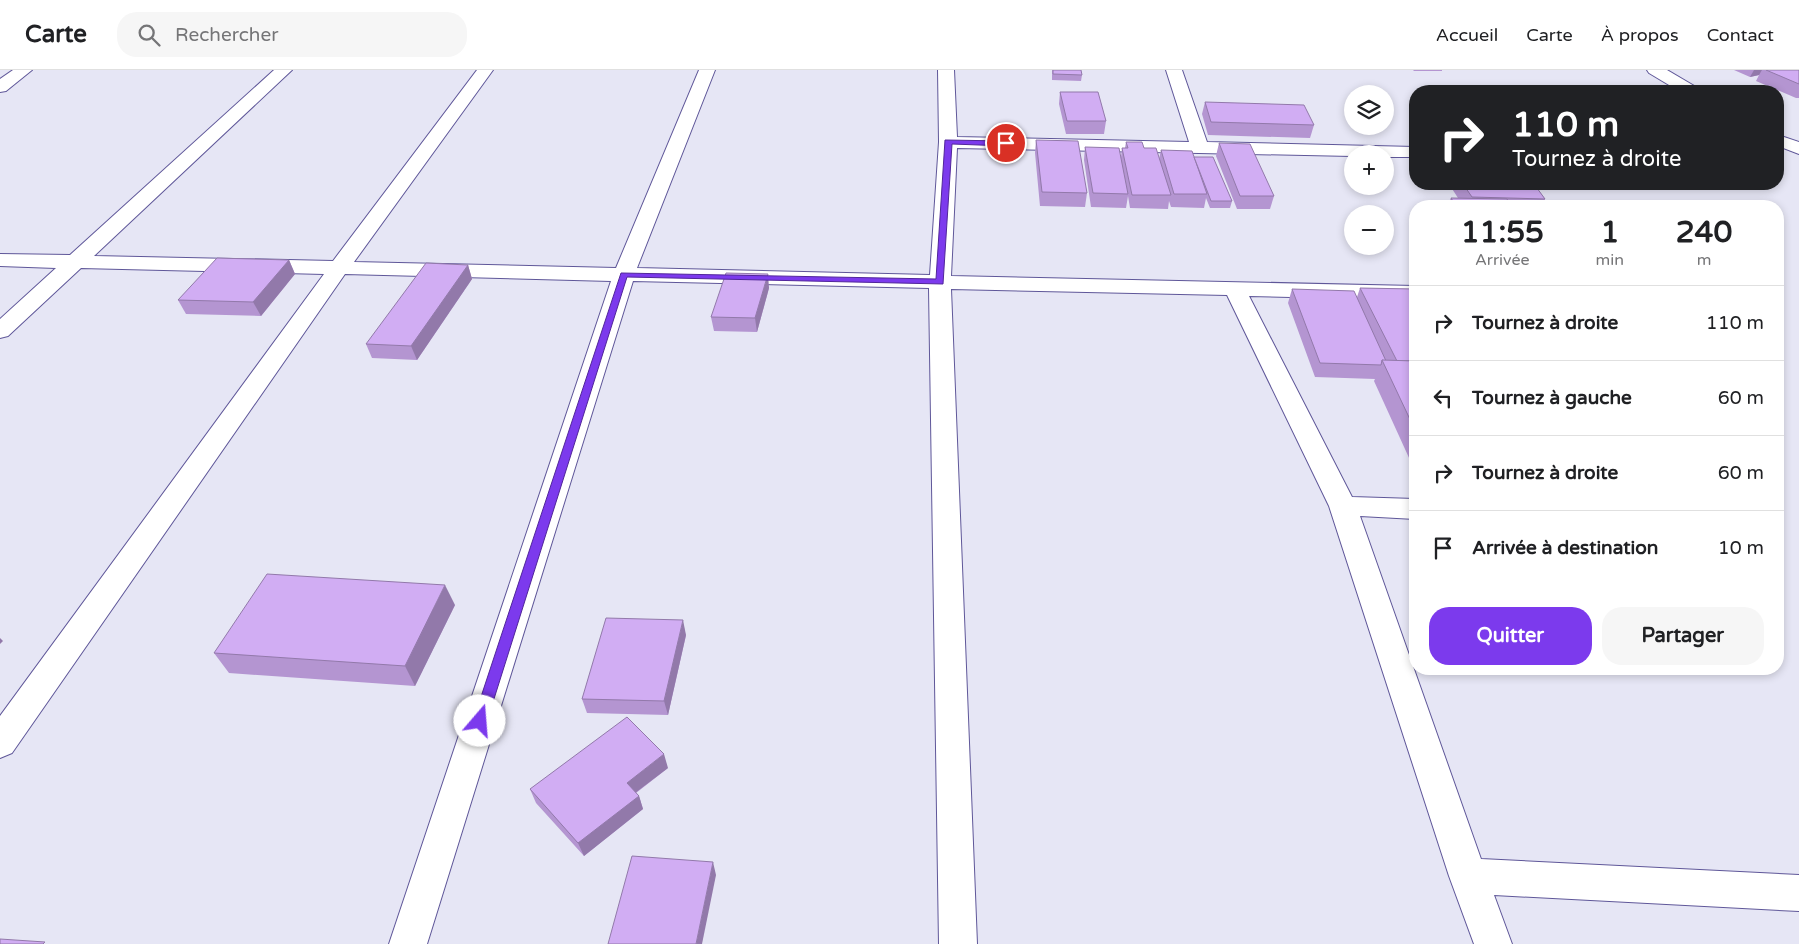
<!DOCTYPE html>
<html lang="fr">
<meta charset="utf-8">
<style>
:root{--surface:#fff;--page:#f6f6f6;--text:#202124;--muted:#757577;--line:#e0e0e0;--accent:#7c3aed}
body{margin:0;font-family:"Varela Round",sans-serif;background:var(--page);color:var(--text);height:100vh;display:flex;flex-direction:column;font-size:19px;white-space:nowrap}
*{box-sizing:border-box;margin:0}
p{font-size:16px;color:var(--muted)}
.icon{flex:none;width:28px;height:28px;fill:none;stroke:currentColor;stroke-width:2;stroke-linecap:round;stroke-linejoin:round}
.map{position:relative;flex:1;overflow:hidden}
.drawer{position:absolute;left:1409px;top:130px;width:375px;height:475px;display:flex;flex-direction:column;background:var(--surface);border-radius:20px;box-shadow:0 2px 8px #0003}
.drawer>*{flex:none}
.guide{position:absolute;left:1409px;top:15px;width:375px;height:105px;border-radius:20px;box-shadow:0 2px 8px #0003;background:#202124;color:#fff;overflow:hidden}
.buttons{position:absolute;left:1344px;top:15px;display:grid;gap:10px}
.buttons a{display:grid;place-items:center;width:50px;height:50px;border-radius:50%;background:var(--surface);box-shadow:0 2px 8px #0003;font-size:25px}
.pin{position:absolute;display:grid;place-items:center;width:42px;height:42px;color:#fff;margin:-21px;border:2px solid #fff;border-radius:50%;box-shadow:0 1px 5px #0007}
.me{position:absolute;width:55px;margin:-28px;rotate:18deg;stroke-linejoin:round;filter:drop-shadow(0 0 4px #0008)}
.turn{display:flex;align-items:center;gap:18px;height:105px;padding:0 20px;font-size:22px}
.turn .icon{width:65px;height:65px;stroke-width:2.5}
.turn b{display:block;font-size:35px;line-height:42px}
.eta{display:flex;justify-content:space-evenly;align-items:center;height:85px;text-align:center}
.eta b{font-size:30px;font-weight:800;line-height:35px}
.primary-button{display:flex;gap:10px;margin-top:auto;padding:10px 20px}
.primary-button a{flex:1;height:58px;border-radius:20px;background:var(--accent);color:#fff;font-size:20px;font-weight:800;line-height:58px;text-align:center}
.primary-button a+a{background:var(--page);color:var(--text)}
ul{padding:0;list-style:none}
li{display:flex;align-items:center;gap:15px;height:75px;padding:0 20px;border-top:1px solid var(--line)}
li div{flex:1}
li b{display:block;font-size:19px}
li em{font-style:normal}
header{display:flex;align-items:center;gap:30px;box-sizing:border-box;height:70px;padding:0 25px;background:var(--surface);border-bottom:1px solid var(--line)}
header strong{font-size:24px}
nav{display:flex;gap:28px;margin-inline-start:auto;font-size:18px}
.search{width:350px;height:45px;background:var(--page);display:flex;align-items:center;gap:12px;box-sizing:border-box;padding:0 18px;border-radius:20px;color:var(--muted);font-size:19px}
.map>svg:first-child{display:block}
</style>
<header>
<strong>Carte</strong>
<div class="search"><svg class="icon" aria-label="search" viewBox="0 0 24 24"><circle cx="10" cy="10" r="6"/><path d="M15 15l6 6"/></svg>Rechercher</div>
<nav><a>Accueil</a><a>Carte</a><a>À propos</a><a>Contact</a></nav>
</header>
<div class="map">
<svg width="1799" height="874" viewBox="0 0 1799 874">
<rect width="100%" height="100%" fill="#e6e6f5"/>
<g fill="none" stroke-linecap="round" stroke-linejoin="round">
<g stroke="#5f5799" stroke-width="2">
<g id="minor">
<path d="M13,0H32L6,21L0,22V9Z"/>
<path d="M274,0H292L94,186L333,191L477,0H493L354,192L616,198L699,0H715L637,198L930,205L939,72L938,0H954L957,67L1189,72L1166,0H1182L1207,72L1415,77V87H1385V84H1352V86L957,78L951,206L1415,216V230L1249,226L1352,427L1415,429V449L1360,446L1481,789L1799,805V841L1494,825L1512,874H1474L1449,806L1329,436L1227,225L951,219L977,874H939L929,218L633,211L427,874H389L611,211L345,204L12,683L0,688V646L324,204L81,198L8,266L0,268V249L56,198L0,196V184L70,185Z"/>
<path d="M1647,0H1667L1696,17L1698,21H1679L1649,3Z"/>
<path d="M1778,65L1799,72V84L1778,76Z"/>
</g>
</g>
<use href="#minor" fill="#fff" fill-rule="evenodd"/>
</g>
<g fill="#b495d1">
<path d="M1052,0L1082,5L1081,11L1052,10Z"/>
<path d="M1413,0H1442V1H1414Z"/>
<path d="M1734,0H1799V28H1796L1756,11L1759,5L1750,7Z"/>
<path d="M1060,22L1106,51L1104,64H1066L1059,34Z"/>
<path d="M1205,32L1314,55L1310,68L1208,65L1202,44Z"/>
<path d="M1036,70L1087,123L1085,137L1040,136L1035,83Z"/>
<path d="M1126,72L1144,78L1159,89L1161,80L1194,88L1232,131L1230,138H1210L1206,128L1204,138L1171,137L1169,131L1168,139L1130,138L1128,126L1126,138L1091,137L1084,90L1085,77L1121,87L1122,78H1125Z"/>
<path d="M1219,73L1274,126L1270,139H1237L1216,86Z"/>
<path d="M1449,114H1534L1545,129L1542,136H1447L1451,128H1458Z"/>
<path d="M289,190L295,204L261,246L186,244L178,230Z"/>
<path d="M468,195L472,209L417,290L372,288L366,274Z"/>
<path d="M769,218L757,262L714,261L711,247Z"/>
<path d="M1360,218L1415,219V401L1374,311L1375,309L1315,307L1288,233L1292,219L1357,227Z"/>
<path d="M455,535L415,616L229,603L214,583Z"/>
<path d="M686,565L668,645L587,643L582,629Z"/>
<path d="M668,698L636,723L639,726L643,739L584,786L536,733L530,719Z"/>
</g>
<g fill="#9279aa">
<path d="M1754,0H1762L1759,5L1750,7Z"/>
<path d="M289,190L295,204L261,246L253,232Z"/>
<path d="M468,195L472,209L417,290L411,276Z"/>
<path d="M768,204L769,218L757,262L755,248Z"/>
<path d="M445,515L455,535L415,616L405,596Z"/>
<path d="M683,550L686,565L668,645L664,631Z"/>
<path d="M0,568L3,571L0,574Z"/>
<path d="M664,684L668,698L631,726L627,713Z"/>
<path d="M639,726L643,739L584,786L578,773Z"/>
<path d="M713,792L716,805L702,874H696Z"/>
</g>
<g fill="#d1adf3" stroke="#9279aa">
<path d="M1053,0H1081L1082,5L1053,4Z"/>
<path d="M1766,0H1799V14Z"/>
<path d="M1060,22H1098L1106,51H1067Z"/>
<path d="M1205,32L1304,35L1314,55L1211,52Z"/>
<path d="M1036,70L1078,71L1087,123L1042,122Z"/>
<path d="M1126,72H1142L1144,78H1156L1171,125H1132L1122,78H1128Z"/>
<path d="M1219,73L1250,74L1274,126H1240Z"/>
<path d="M1085,77L1119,78L1128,124L1093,123Z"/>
<path d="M1161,80L1192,81L1207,124H1174Z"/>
<path d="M1194,87H1213L1232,131H1211Z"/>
<path d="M1463,114H1534L1545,129L1472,127Z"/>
<path d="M1451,128L1507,129L1511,136H1456Z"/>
<path d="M217,188L289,190L253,232L178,230Z"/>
<path d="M426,193L468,195L411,276L366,274Z"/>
<path d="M726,203L768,204L755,248L711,247Z"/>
<path d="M1360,218L1415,219V291H1397Z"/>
<path d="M1292,219L1354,221L1386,291L1382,290L1381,295L1320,293Z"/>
<path d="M1382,290L1415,291V360Z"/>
<path d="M267,504L445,515L405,596L214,583Z"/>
<path d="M606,548L683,550L664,631L582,629Z"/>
<path d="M627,647L664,684L627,713L639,726L578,773L530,719Z"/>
<path d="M632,786L713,792L696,874H608Z"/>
<path d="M0,869L45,872L43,874H0Z"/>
</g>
<path fill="#7c3aed" stroke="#51269a" d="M945,70L1006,71L1010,73L1006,76L952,74L943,214L627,207L487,651L485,655L480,657L475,655L473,651L621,203L936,209Z"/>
</svg>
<div class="buttons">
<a><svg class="icon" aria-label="layers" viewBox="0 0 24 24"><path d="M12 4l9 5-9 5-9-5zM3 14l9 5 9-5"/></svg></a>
<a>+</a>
<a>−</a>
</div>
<div class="pin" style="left:1006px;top:73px;background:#d93025"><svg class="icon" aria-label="arrive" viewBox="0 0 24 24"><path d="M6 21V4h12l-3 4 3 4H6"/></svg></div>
<svg class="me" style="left:480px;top:651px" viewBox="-20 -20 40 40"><circle r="19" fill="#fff"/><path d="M0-13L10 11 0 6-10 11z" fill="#7c3aed"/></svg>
<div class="guide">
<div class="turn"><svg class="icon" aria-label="right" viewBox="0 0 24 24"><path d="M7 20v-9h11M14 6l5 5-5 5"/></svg><div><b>110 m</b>Tournez à droite</div></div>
</div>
<section class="drawer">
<div class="eta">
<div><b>11:55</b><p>Arrivée</p></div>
<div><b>1</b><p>min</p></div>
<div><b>240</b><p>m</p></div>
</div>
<ul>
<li><svg class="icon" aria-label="right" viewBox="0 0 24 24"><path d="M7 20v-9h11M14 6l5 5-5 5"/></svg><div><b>Tournez à droite</b></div><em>110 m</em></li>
<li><svg class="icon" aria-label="left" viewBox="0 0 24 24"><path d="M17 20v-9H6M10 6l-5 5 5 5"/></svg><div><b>Tournez à gauche</b></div><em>60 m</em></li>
<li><svg class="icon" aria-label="right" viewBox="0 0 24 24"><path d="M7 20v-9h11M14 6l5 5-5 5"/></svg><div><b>Tournez à droite</b></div><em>60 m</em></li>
<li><svg class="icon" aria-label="arrive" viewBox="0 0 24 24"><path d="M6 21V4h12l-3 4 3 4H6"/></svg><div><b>Arrivée à destination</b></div><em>10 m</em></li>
</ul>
<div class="primary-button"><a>Quitter</a><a>Partager</a></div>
</section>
</div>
